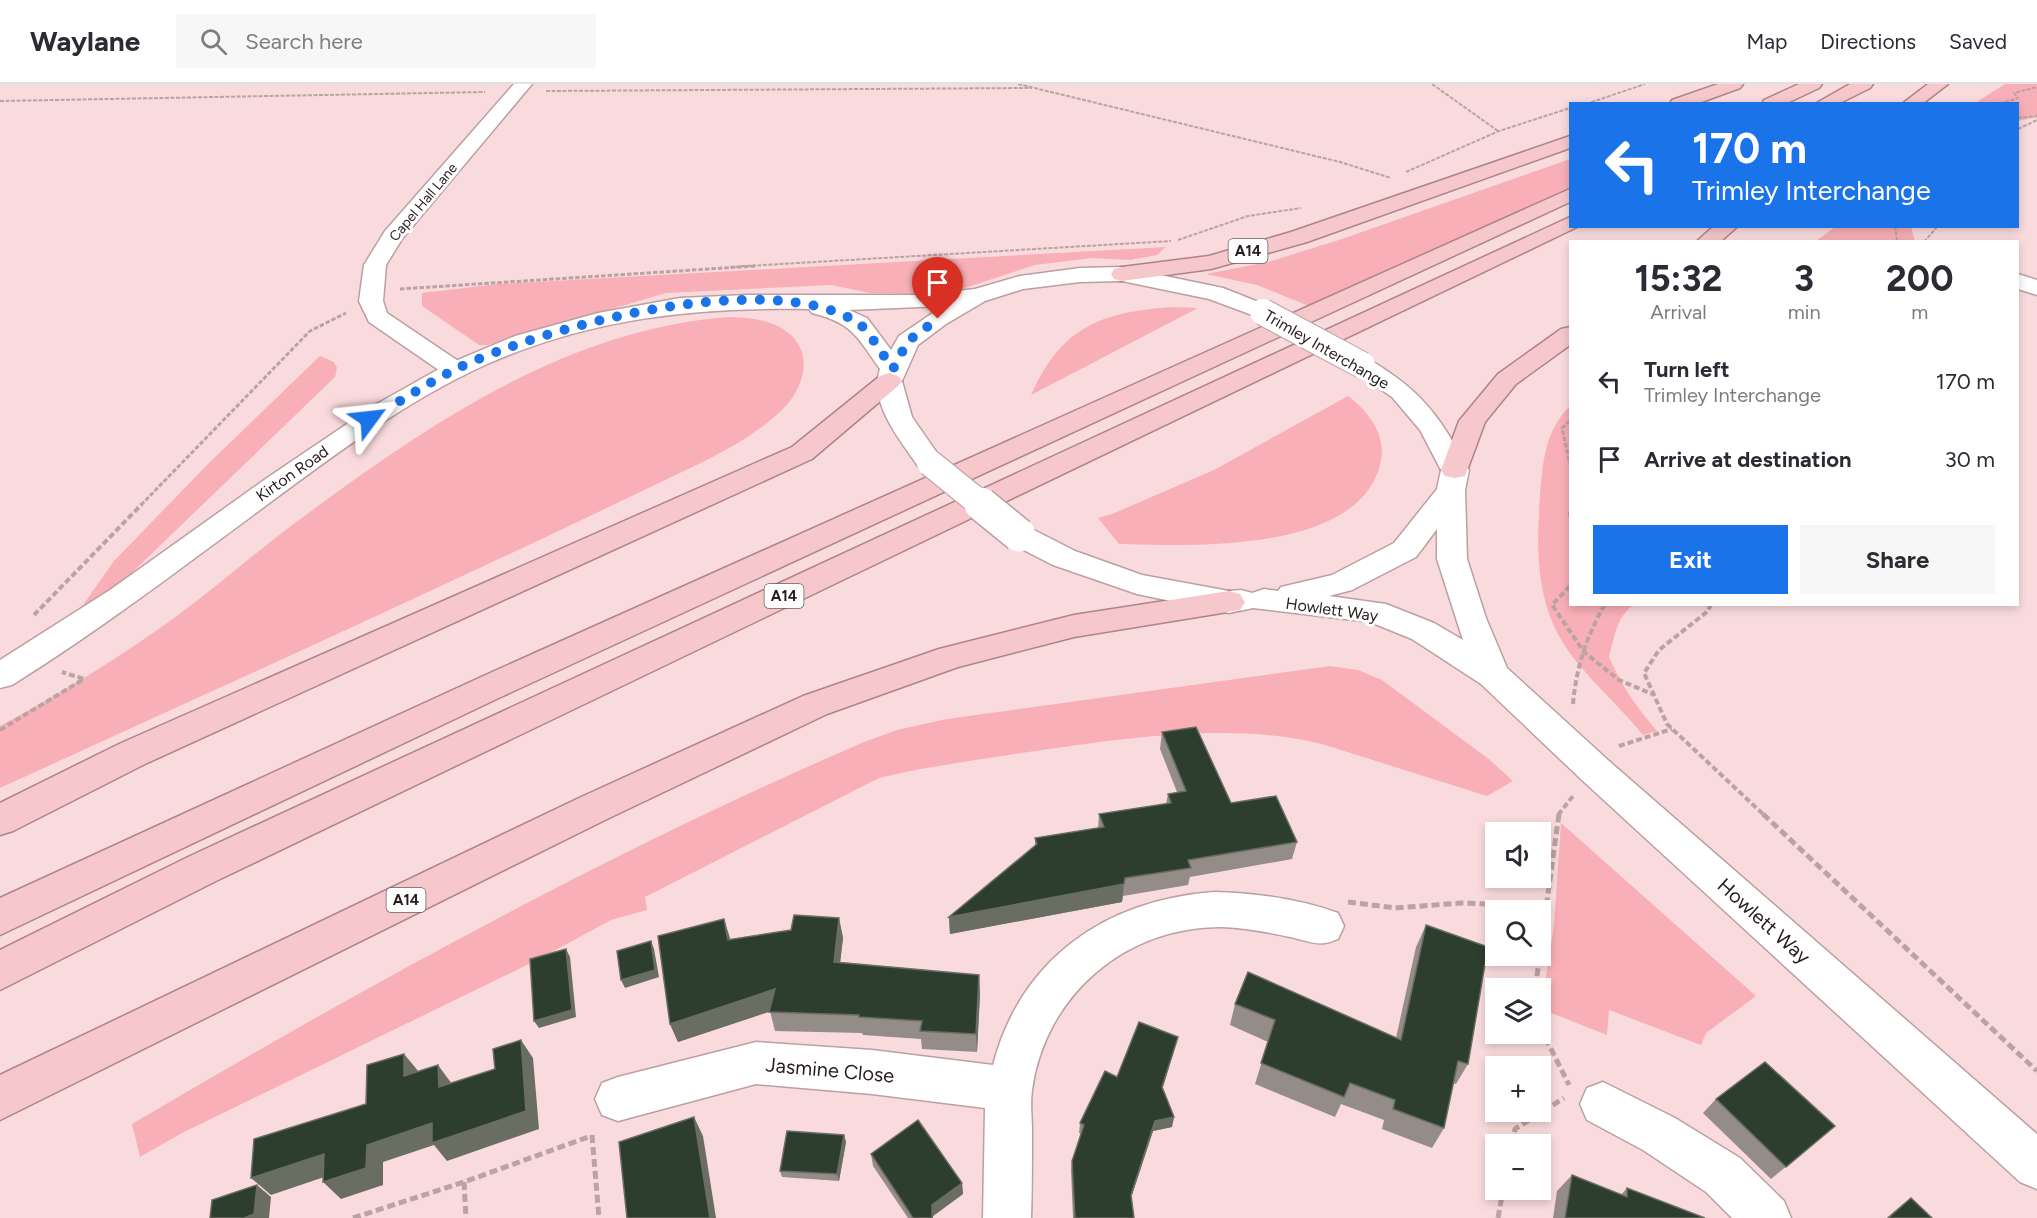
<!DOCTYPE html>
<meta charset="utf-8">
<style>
:root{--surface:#fff;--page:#f7f7f7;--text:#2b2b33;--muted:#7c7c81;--line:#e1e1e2;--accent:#1a73e8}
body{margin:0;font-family:Figtree,sans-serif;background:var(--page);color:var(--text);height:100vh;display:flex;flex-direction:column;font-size:22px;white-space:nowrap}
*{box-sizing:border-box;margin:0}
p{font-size:20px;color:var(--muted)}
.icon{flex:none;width:33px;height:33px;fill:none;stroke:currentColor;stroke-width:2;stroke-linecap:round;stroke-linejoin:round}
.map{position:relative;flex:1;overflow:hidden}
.drawer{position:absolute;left:1569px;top:156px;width:450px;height:366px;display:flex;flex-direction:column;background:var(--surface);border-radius:0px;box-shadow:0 3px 9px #0003}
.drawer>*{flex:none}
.guide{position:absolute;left:1569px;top:18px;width:450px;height:126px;border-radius:0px;box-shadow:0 3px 9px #0003;background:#1a73e8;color:#fff;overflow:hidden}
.buttons{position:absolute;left:1485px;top:738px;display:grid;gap:12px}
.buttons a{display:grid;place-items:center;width:66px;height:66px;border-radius:0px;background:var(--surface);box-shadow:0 3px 9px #0003;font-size:30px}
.pin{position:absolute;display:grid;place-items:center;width:51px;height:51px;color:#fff;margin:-62px -26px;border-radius:50% 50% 50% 0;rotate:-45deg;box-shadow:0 0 6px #0007}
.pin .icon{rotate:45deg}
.me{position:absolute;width:66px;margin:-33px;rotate:60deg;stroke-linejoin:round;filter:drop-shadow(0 0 4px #0008)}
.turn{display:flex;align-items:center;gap:21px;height:126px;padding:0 24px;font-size:27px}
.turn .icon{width:78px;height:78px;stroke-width:2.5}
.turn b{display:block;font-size:42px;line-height:51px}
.eta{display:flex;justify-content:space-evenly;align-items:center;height:102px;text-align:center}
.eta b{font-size:36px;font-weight:700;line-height:42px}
.button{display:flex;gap:12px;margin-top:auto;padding:12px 24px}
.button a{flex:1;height:69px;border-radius:0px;background:var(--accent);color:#fff;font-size:24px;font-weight:700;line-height:69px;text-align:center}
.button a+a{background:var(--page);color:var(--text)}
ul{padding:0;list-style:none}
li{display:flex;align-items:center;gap:18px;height:78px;padding:0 24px}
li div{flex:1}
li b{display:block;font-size:22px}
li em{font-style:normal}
header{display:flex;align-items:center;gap:36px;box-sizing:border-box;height:84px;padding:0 30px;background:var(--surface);border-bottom:2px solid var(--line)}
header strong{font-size:28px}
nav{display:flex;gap:33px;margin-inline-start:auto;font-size:21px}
.search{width:420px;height:54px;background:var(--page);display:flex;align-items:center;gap:15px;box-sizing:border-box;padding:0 21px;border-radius:0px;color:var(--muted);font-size:22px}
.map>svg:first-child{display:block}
</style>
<header>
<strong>Waylane</strong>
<div class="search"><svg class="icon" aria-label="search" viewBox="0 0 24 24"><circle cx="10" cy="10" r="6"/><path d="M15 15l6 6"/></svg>Search here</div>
<nav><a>Map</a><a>Directions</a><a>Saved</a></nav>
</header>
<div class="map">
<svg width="2037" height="1134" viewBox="0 0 2037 1134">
<rect width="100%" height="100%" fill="#fadbdd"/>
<g fill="#f9afb7">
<path d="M2005,0H2037V33L2018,37V20L1975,19Z"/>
<path d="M1570,75V106L1311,223L1257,201L1206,190L1268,178L1342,155Z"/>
<path d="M1835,143H1911L1915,157H1816Z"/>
<path d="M1166,163L1157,171L1130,176L1092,174L1035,181L953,208L916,210L870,209L831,201L666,209L488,261H479L422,222V209L498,200Z"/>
<path d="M1172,223L1198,224L1031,311C1061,243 1101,228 1172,223Z"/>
<path d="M729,233C752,234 773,235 791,251C815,274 801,309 780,328C744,361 700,379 657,400C621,417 586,434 550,451C368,537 184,620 0,704V642C60,610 119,574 174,534C218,502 259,465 303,433C429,340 567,245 729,233Z"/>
<path d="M320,272L334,278L337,284L335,293L115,505L98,516L83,521L114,477L209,379Z"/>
<path d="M1348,312C1369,328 1388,352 1380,381C1357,470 1190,462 1119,460L1098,434L1112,430L1214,386Z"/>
<path d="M1570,322V520L1634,521C1617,531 1614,555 1609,573C1621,601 1637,624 1657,647L1643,651C1622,625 1597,603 1576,577C1535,527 1536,470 1540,411C1543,377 1545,347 1570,322Z"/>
<path d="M1330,582L1358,586L1382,596L1490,676L1513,697L1487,712L1322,660C1232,637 1119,655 1028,668C978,676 928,682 879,694L645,813L647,826L611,836L537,876L182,1049L140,1073L132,1040C369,900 611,767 864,658L897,646L947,635Z"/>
<path d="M1561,739L1756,912L1706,949L1701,961L1609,926L1607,951L1541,925L1554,841Z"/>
</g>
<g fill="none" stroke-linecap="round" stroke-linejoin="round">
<g stroke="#bc9fa2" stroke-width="3">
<g id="minor">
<path d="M514,0H532L402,155L386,181L383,217L387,229L464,281L468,286L464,291L455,294L446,291L369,238L359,217L364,181L385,147Z"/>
<path d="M2018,190L2037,196V211L2018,205Z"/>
<path d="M1214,808C1255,809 1300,815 1338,829L1344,842L1338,855C1334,856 1330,859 1325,859C1315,861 1300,855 1290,853C1267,848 1245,844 1222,843C1126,842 1045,911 1032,1006C1030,1020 1032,1033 1032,1047C1032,1076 1032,1105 1031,1134H983L985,1024L872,1010L756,1000L618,1037L602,1031L595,1015L602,999L618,993L756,958L872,966L993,981C1021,874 1106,816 1214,808Z"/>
<path d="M1603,998L1675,1034L1740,1074L1784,1117L1791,1134H1732L1706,1108L1643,1066L1587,1036L1580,1020L1587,1004Z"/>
</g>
</g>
<g stroke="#bc9fa2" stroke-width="3">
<g id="tertiary">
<path d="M1122,183L1223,204L1271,223L1275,228L1271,233L1263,235L1209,215L1122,197L1080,198L1023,205L985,217L946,240L918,261L902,297L912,333L944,379L940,385L930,387L920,385C902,358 868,320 880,285C857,253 853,239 812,229L809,225C695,223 591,234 485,281C406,317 334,371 264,423C181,484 100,546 12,601L0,604V576L110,506L267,394L375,321L446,281L515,252L598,229L680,214L746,211H920L975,205L1020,192L1080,184ZM943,222L899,252L891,266L867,234L849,226Z"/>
<path d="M1362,274C1373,276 1381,283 1390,289C1429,315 1447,346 1469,386L1465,406L1467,475L1486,534L1507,584L1609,677L2037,1050V1105L2020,1098L1583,697L1481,600L1412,555L1370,538L1253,524L1229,529L1137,510L1053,481L1008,458L1004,451L1008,444L1019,442L1030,444L1075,467L1142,491L1229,507L1241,506L1252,509L1264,505L1278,507L1281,503L1332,491L1394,459L1437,405L1441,386L1420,346L1392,313L1353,286L1350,281L1353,276ZM1437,445V475L1463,556L1434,539L1386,520L1329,512L1352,506L1416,473Z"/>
</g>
</g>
<g stroke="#ad8487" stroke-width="3">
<g id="trunk">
<path d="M1718,0H1743L1740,4L1696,20H1670L1672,16Z"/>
<path d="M1799,0H1822L1819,4L1785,20H1762L1764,16Z"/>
<path d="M1850,0H1873L1870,4L1838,20H1815Z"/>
<path d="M1928,0H1948L1922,20H1902Z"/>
<path d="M1570,52V64L1307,158L1211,185L1122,197L1114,195L1111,190L1114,185L1122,183L1209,172L1291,148Z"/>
<path d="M1570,105V118L503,612L0,851V814L479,594Z"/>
<path d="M1570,133V142L1577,143L216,797L0,906V866L188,773Z"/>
<path d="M1714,142H1738L1720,158H1696Z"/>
<path d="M1570,243V261L1516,300L1485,338L1465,392L1455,394L1445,392L1441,386L1459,337L1498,290L1561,245Z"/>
<path d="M889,289L898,292L902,297L898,302L812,375L145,680L13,747L0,751V719L119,660L792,363L880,292Z"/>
<path d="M1229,507L1240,510L1245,518L1240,526L1074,553L958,583L827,630L605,736L0,1036V991L579,714L803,612L939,565L1074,531Z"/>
</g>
</g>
<g stroke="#bba2a3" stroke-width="2" stroke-dasharray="4 1.5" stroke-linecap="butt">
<path d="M1018,0L1340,78L1391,94"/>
<path d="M1432,0L1498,47"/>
<path d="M546,7L1032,4"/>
<path d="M0,17L485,8"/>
<path d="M1586,20L1645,0"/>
<path d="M2000,20L2018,14L2014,9L2037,3"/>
<path d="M2018,34L2037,32"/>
<path d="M2018,45L2037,36"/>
<path d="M1406,88L1499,47L1570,24"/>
<path d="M1895,142L1897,157L1900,158"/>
<path d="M1178,156L1248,132L1301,124"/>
<path d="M1924,158L1938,142"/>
<path d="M730,183L1171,157"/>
</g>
<g stroke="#bba2a3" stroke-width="3" stroke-dasharray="4.5 2" stroke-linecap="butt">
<path d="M400,205L755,182"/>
<path d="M1570,337L1562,344L1570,380"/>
<path d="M141,421L310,247L346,229"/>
</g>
<g stroke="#bba2a3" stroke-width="4" stroke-dasharray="6 3" stroke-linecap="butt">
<path d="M1570,428V433"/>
<path d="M1570,502L1552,521L1584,568L1619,596L1652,610"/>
<path d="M1711,520L1708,527L1659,566L1644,589L1667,640L1764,731"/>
<path d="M34,531L142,420"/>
<path d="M1573,620C1576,584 1587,551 1605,520"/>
<path d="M0,646L84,595L62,588"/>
<path d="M1619,662L1672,645"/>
<path d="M1558,731L1573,712"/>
</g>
<g stroke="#bba2a3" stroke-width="5" stroke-dasharray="8 4" stroke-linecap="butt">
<path d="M1763,730L2037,987"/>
<path d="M1348,818L1395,824L1461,819L1548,822"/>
<path d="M1540,869L1559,730"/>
<path d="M1535,904L1540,872"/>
<path d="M1540,943L1569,1001"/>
<path d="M592,1051L599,1134"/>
<path d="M1512,1060L1515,1045L1564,1014"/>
<path d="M464,1098L466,1134"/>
<path d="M353,1134L464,1098L591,1052"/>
<path d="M1498,1134L1503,1106"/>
</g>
<use href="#minor" fill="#fff" fill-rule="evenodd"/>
<use href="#tertiary" fill="#fff" fill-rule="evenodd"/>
<use href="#trunk" fill="#f6c8cc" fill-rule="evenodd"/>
<g stroke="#bc9fa2" stroke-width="28" stroke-linecap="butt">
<g id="tertiary-bridge-far1">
<path d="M1263,228L1362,281"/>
<path d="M930,379L982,421"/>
</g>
</g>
<g stroke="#bc9fa2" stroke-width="36" stroke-linecap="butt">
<path id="tertiary-bridge" d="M981,420L1019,451"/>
</g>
<use href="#tertiary-bridge-far1" stroke="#fff" stroke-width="26"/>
<use href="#tertiary-bridge" stroke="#fff" stroke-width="33"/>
</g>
<g fill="#948c86">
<path d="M1162,648L1231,719L1297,758L1292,775L1190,793L1188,801L1123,812L1122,818L950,850L949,833L1035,762V754L1098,744L1099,730L1166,720L1168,710L1177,708L1160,665Z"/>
<path d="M839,834L843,854L840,878L979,891L980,910L977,968L922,965L921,955L863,951L862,949L775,947L770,927L678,958L670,940L730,855L791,846Z"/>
<path d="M1426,841L1468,980L1456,1000L1453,999L1444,1044L1432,1064L1382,1045L1384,1036L1341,1020L1335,1033L1255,1000L1268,958L1230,941L1235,920L1396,954L1416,863Z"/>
<path d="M1175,963L1162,1005L1174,1033L1172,1043L1153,1047L1131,1114L1134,1134H1073L1071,1087L1072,1077L1081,1050L1079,1049L1080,1039L1117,993Z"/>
<path d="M1716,1015L1835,1042L1771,1095L1703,1029Z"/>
<path d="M844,1051L846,1058L839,1097L782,1093L780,1087Z"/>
<path d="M871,1070L962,1099L963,1110L933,1132V1134H908L873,1082Z"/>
<path d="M1572,1091L1621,1111L1627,1104L1705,1134H1553L1557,1107Z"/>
<path d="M1911,1114L1932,1134H1887L1902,1121Z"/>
</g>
<g fill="#6a6d62">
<path d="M1124,800L1122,818L950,850L949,833Z"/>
<path d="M839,834L843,854L838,897L834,878Z"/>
<path d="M724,835L730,854L735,875L728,856Z"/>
<path d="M651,857L654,865L659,893L625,904L621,896Z"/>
<path d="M566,865L570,873L576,933L539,944L534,937Z"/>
<path d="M979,891L980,910L977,968L976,950Z"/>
<path d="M775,905L781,924L678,958L670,940Z"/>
<path d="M1178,953L1160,1013L1162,1003Z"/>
<path d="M521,956L533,974L539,1045L447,1077L434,1061L383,1078V1101L341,1115L323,1098L367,1061L432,1039L526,1027Z"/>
<path d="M404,970L419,988L404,992Z"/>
<path d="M438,981L452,1000L439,1003Z"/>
<path d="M694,1033L703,1052L716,1134H710Z"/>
<path d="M1174,1033L1172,1043L1153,1047L1129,1120L1131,1111L1155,1037Z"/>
<path d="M844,1051L846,1058L839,1097L837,1090Z"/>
<path d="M324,1070L342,1087L271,1111L251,1094Z"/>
<path d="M962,1099L963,1110L933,1132V1134H932V1121Z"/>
<path d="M257,1101L271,1113L269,1134H244Z"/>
</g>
<g fill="#2d3e2e" stroke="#6a6d62" stroke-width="1.5">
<path d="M1196,643L1231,719L1276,712L1297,758L1188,776L1191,784L1125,794L1124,800L949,833L1037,760L1035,754L1104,743L1099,730L1171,719L1168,710L1186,707L1162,648Z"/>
<path d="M794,831L839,834L834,878L979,891L976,950L920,947L922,937L859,933V931L769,928L775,905L670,940L658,852L724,835L728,856L791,846Z"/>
<path d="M1426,841L1488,863L1468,980L1458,977L1444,1044L1393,1025L1395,1016L1350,999L1344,1013L1261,979L1275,936L1235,920L1248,888L1401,956Z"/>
<path d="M651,857L655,886L621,896L617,867Z"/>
<path d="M566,865L572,926L534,937L530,875Z"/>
<path d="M1139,938L1178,953L1162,1003L1174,1033L1155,1037L1131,1111L1134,1134H1075L1072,1077L1084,1041L1080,1039L1105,987L1117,993Z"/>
<path d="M521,956L526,1027L432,1059V1039L367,1061L366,1084L323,1098L324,1070L251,1094L254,1055L366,1020L367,981L404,970V992L438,981L439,1003L495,985L493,965Z"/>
<path d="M1765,978L1835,1042L1786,1083L1716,1015Z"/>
<path d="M694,1033L710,1134H627L619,1058Z"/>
<path d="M918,1036L962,1099L932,1121V1134H913L871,1070Z"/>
<path d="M787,1047L844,1051L837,1090L780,1087Z"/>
<path d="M1572,1091L1627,1113V1104L1705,1134H1565Z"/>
<path d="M257,1101L254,1130L244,1134H210L212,1116Z"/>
<path d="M1911,1114L1932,1134H1888Z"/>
</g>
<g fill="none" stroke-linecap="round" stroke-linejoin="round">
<path stroke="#1a73e8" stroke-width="10" stroke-dasharray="0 18" d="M369,335C398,319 426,300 456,285C546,242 767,183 857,238C868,245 884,273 893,285L908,257L938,235"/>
</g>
<g text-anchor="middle" stroke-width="6" stroke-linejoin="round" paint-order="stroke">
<g font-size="14" fill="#281d1e" stroke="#fff">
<text transform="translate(423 118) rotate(-50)" y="5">Capel Hall Lane</text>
</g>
<g fill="#fff" stroke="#686162" stroke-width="1.5">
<rect x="1228.5" y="155" width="39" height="24" rx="4.5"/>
<rect x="764.5" y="500" width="39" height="24" rx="4.5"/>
<rect x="386.5" y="804" width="39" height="24" rx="4.5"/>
</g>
<g font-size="15" font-weight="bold" fill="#281d1e">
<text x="1248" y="172">A14</text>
<text x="784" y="517">A14</text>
<text x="406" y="821">A14</text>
</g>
<g font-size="16" fill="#281d1e" stroke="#fff">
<text transform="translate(1327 265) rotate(30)" y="6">Trimley Interchange</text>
<text transform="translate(292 389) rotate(-35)" y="6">Kirton Road</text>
<text transform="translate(1332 525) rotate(8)" y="6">Howlett Way</text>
</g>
<g font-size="20" fill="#281d1e" stroke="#fff">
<text transform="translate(1764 837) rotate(42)" y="7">Howlett Way</text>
<text transform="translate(830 986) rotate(5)" y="7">Jasmine Close</text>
</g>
</g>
</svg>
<div class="buttons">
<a><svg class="icon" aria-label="sound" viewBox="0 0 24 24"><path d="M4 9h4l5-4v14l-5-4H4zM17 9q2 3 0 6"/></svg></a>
<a><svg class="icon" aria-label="search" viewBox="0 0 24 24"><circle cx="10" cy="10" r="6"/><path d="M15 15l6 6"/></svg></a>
<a><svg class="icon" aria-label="layers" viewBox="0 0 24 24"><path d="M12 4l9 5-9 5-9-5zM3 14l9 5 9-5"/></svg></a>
<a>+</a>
<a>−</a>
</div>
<div class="pin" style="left:938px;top:235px;background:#d93025"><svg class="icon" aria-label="arrive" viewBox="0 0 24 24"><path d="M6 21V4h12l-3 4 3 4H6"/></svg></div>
<svg class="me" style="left:369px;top:335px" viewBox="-20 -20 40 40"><path d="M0-17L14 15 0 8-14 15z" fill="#1a73e8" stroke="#fff" stroke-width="4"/></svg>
<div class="guide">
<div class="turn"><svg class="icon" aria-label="left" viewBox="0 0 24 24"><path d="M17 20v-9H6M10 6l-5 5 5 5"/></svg><div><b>170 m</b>Trimley Interchange</div></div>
</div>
<section class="drawer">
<div class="eta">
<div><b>15:32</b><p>Arrival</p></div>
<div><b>3</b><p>min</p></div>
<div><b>200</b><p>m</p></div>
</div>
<ul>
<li><svg class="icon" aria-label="left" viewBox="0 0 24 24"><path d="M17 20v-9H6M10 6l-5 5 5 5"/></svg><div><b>Turn left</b><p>Trimley Interchange</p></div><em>170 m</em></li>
<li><svg class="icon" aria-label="arrive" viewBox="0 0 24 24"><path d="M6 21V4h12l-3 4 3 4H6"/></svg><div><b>Arrive at destination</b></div><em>30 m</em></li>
</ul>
<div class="button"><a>Exit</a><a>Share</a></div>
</section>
</div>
